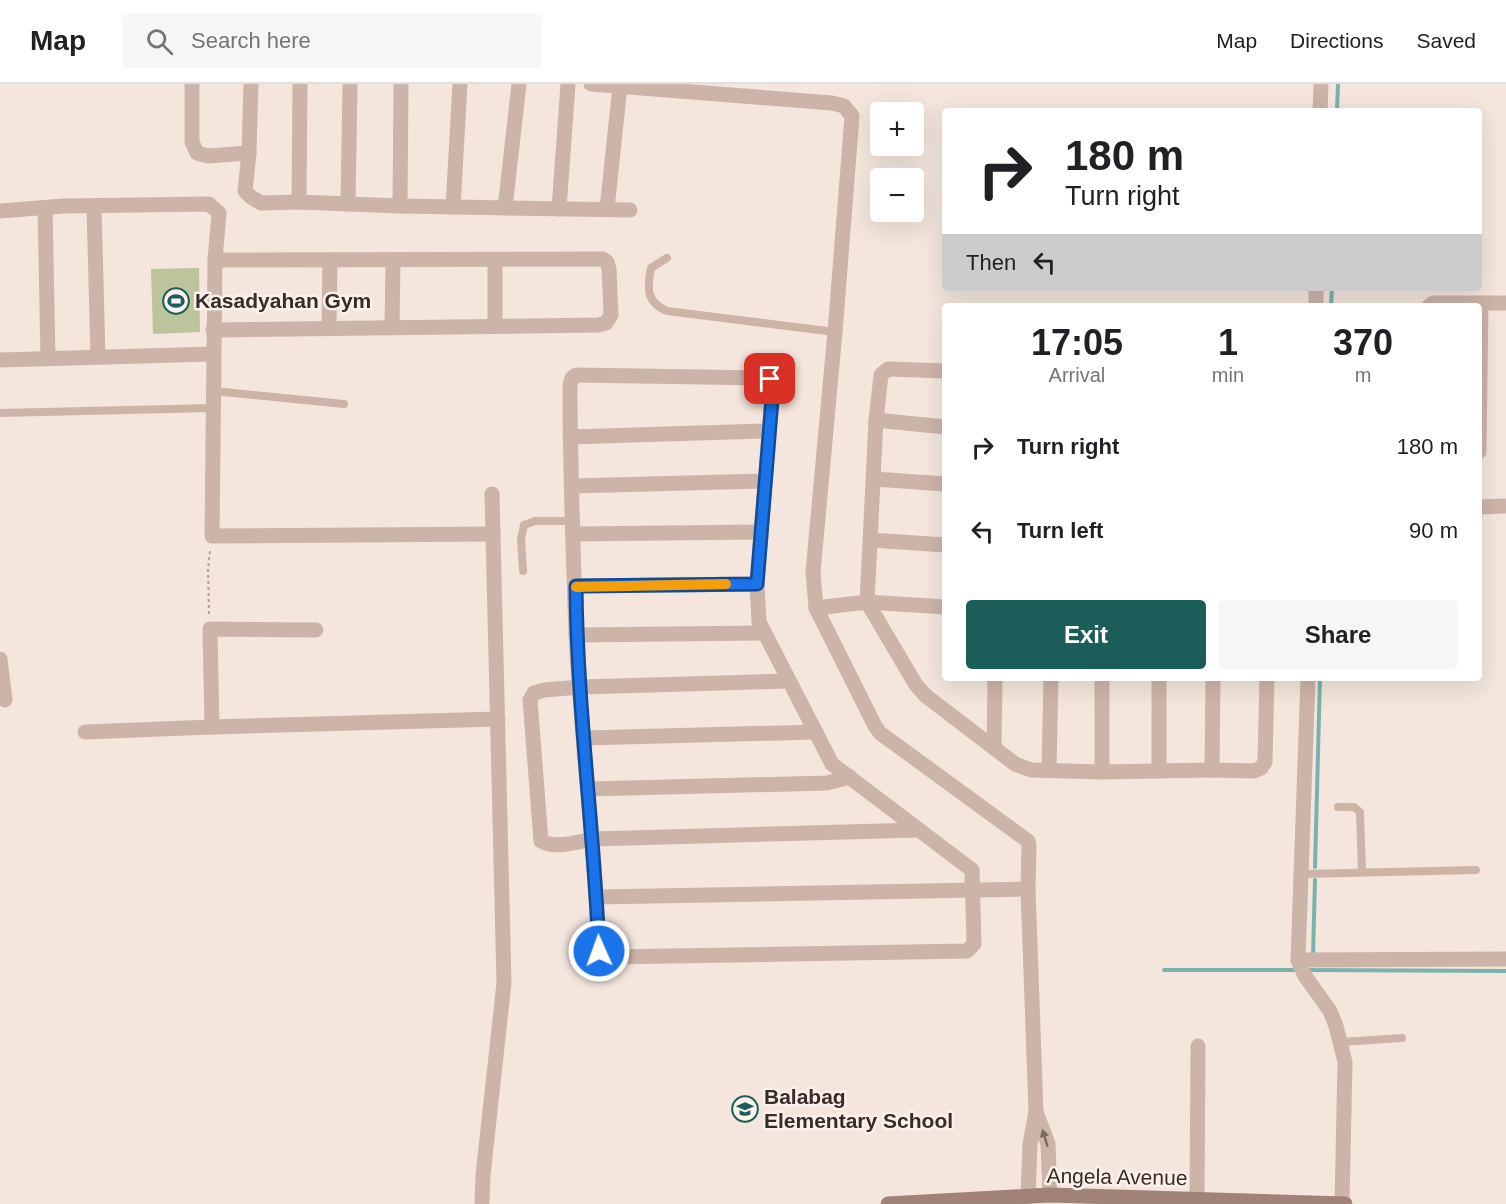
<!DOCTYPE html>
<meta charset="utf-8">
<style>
:root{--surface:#fff;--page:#f6f6f6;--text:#202124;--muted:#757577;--line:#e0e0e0;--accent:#1b5d58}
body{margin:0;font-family:Arial,sans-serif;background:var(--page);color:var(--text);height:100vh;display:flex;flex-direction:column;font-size:22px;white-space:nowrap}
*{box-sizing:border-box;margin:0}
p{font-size:20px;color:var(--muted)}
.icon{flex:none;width:33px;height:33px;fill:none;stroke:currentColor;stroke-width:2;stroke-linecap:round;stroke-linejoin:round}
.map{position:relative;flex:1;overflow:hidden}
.sheet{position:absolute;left:942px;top:219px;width:540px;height:378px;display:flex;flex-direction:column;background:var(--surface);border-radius:6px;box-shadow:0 6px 24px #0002}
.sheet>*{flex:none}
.top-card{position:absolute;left:942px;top:24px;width:540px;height:183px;border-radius:6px;box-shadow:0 6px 24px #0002;background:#fff;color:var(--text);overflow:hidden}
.controls{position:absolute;left:870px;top:18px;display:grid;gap:12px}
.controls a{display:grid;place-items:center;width:54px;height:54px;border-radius:6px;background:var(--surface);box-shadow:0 6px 24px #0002;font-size:30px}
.pin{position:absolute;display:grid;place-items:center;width:51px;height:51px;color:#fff;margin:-26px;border-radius:12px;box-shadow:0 3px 9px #0006}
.me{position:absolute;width:66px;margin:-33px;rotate:358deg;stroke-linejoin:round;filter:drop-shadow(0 0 4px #0008)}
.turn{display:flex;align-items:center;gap:21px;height:126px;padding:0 24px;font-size:27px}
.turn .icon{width:78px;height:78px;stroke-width:2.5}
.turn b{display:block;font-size:42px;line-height:51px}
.then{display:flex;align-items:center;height:57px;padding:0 24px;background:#0003;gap:12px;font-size:22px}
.eta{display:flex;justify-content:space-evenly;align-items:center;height:102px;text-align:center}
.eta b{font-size:36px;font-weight:700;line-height:42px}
.cta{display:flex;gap:12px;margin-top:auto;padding:12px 24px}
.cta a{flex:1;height:69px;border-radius:6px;background:var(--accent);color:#fff;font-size:24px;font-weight:700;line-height:69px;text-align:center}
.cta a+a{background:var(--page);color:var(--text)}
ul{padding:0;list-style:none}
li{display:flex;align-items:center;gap:18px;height:84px;padding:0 24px}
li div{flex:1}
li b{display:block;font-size:22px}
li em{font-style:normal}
header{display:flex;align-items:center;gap:36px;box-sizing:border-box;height:84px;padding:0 30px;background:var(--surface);border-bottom:2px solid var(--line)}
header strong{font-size:28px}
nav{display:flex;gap:33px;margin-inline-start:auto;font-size:21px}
.search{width:420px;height:54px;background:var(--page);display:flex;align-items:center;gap:15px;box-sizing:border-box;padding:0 21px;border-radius:6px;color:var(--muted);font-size:22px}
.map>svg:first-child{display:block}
</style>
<header>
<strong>Map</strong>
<div class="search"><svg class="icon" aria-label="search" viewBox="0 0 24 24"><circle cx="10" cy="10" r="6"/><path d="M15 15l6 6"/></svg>Search here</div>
<nav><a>Map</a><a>Directions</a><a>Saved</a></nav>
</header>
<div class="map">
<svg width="1506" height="1120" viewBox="0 0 1506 1120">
<rect width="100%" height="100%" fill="#f4e6dd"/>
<path fill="#bcc49c" d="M199,184L200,248L153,250L151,185Z"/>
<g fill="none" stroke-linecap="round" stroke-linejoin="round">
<g stroke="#7ab3ad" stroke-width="4">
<path d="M1337,27L1338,0"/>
<path d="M1331,222L1332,204"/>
<path d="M1315,783L1320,594"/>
<path d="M1313,871L1315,796"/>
<path d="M1164,886H1294"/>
<path d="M1306,886L1506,887"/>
</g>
<path stroke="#b99d92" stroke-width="2" stroke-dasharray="3 3" stroke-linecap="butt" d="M209,530L208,485L210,467"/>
<g stroke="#cdb4a8" stroke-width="8">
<path d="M667,174L651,184C647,204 646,218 667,227L835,248"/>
<path d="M214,307L344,320"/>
<path d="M0,329L213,324"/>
<path d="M523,487L521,455L524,441L535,437H574"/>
<path d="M1338,723H1354L1360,728L1362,788"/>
<path d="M1302,790L1476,786"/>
<path d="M1341,958L1402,954"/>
</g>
<g stroke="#cdb4a8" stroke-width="15">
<path d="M192,0V58L197,69L208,72L249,69"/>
<path d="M251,0L249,69L245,107L251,113L261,119L299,118L400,122L630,126"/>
<path d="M591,0L832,19L844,22L852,32L835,248L813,488L816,524L875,642L880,649L1028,757L1029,762L1028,805L1036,1028"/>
<path d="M1320,27L1321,0"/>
<path d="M299,118L300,0"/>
<path d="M348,120L350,0"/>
<path d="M400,122L401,0"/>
<path d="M94,123L98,273"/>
<path d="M453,123L460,0"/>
<path d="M45,124L48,274"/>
<path d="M505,124L519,0"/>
<path d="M559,125L568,0"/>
<path d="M607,125L620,2"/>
<path d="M0,127L63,122L209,120L219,129L215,176L212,452L493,450"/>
<path d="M1316,222V204"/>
<path d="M1429,222L1433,219H1506"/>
<path d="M495,241V176"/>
<path d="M392,243L393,176"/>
<path d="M329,244L330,176"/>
<path d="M213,246L598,241L606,239L611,231L609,185L607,178L603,175L215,176"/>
<path d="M0,276L213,270"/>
<path d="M945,287L888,285L881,291L876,336L867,518L916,601L926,612L1015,680L1031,686L1102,688L1212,686L1254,687L1261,684L1265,678L1267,594"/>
<path d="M576,291L768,294L773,299L757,500L759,538L832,680L972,786L974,860L967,867L609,873L603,872L599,867C595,761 581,656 576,550C573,467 570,384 570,301L572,294Z"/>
<path d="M876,336L945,343"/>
<path d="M570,353L768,347"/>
<path d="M1479,368L1481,219"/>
<path d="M874,395L945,400"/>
<path d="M571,402L764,397"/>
<path d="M1479,423L1506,422"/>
<path d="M573,450L760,448"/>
<path d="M871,456L945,461"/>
<path d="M576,502L757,500"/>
<path d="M816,524L867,518L945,523"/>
<path d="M576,551L764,549"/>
<path d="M0,575L5,616"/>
<path d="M1102,594V688"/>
<path d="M1308,594L1298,876L1305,892L1330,927L1336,942L1345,978L1342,1120"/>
<path d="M789,597L581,603L544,606L534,609L530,616L541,757C555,765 578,758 593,755L918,746"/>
<path d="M212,643L210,545L316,546"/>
<path d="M85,648L212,643L498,635"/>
<path d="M585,654L816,648"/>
<path d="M994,663L995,594"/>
<path d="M1049,685L1051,594"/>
<path d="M1212,686L1213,594"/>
<path d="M1159,687V594"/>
<path d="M589,705L827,699L850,693"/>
<path d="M597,813L1028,805"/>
<path d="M1298,876L1506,875"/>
<path d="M1028,1113L1030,1060L1036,1028L1048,1060L1050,1111"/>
<path d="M1197,1116L1198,962"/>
<path d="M482,1120L483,1091L504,899L492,410"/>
</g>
<path stroke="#a18279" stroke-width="15" d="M888,1120L1050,1111L1345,1120"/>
</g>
<defs><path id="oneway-solid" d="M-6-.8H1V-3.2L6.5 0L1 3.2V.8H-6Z" transform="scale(1.5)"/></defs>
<use fill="#7c6962" href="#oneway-solid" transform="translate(1045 1054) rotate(-107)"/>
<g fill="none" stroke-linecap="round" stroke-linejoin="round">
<g stroke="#114b97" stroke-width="15">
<path id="route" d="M599,867C594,745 577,624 576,502L757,500L773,303L770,295"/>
</g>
<use href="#route" stroke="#1a73e8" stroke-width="10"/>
<path stroke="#f59e0b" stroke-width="10" d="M576,503L726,500"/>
</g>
<defs>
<g id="stadium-ring" transform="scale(1.35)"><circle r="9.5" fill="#fbf1ea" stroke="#1b5d58" stroke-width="1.5"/><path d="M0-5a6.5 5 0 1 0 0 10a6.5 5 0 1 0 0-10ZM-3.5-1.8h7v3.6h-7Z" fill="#1b5d58"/></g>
<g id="school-ring" transform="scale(1.35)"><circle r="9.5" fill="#fbf1ea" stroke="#1b5d58" stroke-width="1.5"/><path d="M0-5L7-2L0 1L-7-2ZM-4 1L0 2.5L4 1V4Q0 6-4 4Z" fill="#1b5d58"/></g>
</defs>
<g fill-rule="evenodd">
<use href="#stadium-ring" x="176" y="217"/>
<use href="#school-ring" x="745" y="1025"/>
</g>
<g text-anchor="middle" stroke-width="5" stroke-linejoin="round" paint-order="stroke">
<g font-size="21" font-weight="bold" fill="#392b28" stroke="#fbf1ea" text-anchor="start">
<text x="195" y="224">Kasadyahan Gym</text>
<text x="764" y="1020">Balabag<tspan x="764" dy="24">Elementary School</tspan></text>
</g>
<g font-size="21" fill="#392b28" stroke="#fbf1ea">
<text transform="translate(1117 1093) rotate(1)" y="7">Angela Avenue</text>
</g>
</g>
</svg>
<div class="controls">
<a>+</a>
<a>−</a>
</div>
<div class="pin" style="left:770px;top:295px;background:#d93025"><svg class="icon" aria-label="arrive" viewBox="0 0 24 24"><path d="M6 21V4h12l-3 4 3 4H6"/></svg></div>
<svg class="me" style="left:599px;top:867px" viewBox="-20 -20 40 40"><circle r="17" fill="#1a73e8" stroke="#fff" stroke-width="3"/><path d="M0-11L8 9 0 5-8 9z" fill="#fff"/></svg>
<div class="top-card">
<div class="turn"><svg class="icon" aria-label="right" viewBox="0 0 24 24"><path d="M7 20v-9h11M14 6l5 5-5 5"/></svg><div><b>180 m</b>Turn right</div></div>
<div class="then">Then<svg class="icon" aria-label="left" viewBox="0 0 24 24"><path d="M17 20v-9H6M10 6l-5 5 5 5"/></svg></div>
</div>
<section class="sheet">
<div class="eta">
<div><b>17:05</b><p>Arrival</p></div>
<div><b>1</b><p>min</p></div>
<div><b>370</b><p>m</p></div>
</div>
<ul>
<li><svg class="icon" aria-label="right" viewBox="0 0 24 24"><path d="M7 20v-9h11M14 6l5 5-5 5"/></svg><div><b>Turn right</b></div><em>180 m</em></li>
<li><svg class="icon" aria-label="left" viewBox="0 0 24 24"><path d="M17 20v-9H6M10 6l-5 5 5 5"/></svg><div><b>Turn left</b></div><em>90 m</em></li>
</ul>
<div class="cta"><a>Exit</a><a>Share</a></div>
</section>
</div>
